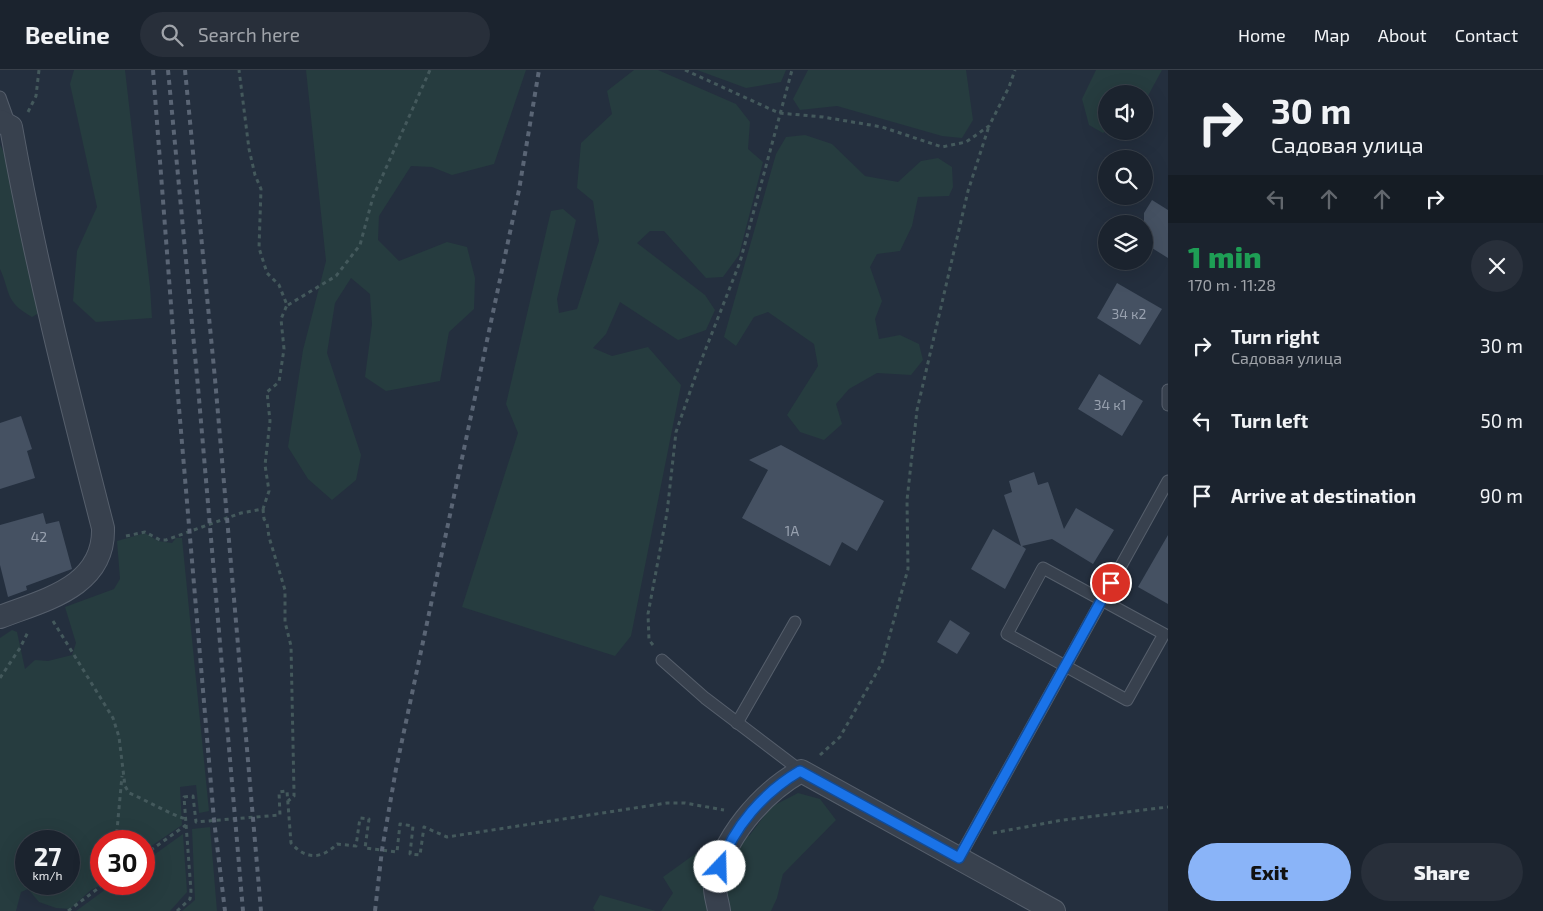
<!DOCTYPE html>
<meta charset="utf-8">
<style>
:root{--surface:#1b232e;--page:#282f3a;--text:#f1f3f6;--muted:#a0a4aa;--line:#39404a;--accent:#8ab4f8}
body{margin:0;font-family:"Exo 2",sans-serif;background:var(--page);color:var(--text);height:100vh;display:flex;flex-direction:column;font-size:19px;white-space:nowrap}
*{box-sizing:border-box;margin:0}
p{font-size:16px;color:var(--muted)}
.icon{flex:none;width:28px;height:28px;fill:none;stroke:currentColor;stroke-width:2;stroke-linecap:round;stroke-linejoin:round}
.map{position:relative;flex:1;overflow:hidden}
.details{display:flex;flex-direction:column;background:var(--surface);width:375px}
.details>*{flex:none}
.hud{background:#1b232e;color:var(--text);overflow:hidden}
.tools{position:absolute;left:1098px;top:15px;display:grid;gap:10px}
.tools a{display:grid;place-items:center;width:55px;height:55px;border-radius:50%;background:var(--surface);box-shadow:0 5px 20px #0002,0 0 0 1px var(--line);font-size:25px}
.speed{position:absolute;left:15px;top:760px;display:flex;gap:10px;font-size:25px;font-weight:700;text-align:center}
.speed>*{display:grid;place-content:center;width:65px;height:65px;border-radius:50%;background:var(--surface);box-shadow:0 5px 20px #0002,0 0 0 1px var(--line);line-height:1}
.speed small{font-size:12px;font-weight:400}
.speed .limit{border:8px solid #d22;background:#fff;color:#111}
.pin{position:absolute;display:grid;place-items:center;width:42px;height:42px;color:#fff;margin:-21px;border:2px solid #fff;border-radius:50%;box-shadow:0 1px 5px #0007}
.me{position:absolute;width:55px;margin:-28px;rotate:21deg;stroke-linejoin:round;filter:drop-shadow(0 0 4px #0008)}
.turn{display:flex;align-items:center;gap:18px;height:105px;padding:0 20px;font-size:22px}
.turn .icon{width:65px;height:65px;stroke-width:2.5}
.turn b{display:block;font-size:35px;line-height:42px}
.lanes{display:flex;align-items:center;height:48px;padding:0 20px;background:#0003;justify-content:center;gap:25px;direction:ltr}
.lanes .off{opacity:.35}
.round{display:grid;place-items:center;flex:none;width:52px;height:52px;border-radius:26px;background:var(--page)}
.summary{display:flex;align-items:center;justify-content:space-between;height:85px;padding:0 20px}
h1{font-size:30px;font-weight:800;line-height:38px;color:#1e9e55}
.action{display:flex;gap:10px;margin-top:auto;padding:10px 20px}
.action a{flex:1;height:58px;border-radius:30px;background:var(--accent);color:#111;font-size:20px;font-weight:800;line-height:58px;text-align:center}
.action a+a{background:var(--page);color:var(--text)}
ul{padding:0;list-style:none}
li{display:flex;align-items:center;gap:15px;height:75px;padding:0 20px}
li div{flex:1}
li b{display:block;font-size:19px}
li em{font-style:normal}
header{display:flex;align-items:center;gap:30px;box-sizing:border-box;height:70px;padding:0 25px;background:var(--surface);border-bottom:1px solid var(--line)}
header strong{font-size:24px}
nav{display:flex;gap:28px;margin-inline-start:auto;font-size:18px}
.search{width:350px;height:45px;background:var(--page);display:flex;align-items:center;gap:12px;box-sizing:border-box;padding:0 18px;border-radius:28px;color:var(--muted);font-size:19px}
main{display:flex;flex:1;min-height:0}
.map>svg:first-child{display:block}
</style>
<header>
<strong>Beeline</strong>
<div class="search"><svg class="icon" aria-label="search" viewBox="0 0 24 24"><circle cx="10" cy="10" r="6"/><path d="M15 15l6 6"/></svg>Search here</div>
<nav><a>Home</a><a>Map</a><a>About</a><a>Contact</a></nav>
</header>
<main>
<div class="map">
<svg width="1168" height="841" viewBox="0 0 1168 841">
<rect width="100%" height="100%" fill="#242f3e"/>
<g fill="#263c3f" fill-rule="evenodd">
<path d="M74,0H125L150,217L152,248L96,252L73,231L77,181L97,137L70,14Z"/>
<path d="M306,0H526L494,94L452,105L432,97L411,96L379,146L378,170L399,191L447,172L467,177L475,208L474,239L449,262L440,311L386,321L365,307L372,254L370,224L351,208L335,233L327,283L361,385L356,410L332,430L308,409L288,377L303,280L326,191Z"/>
<path d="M634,0H658L736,34L750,52L748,79L763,92L739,185L723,207L706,208L664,161H650L637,173L705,225L715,240L706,260L678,270L620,232L606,264L593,278L612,286L648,277L681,315L631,566L615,586L462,537L518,363L506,334L551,141L563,139L576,150L557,229L559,243L577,239L599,171L593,131L577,118L581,73L612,44L607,21Z"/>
<path d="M697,0H786L781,12L746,18Z"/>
<path d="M808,0H966L973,50L962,68L942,66L837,36L800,40L793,29Z"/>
<path d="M1096,0H1162L1144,33V24H1106V61L1103,63L1089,55L1082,29Z"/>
<path d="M805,65L832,74L865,106L898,112L921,91L938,88L952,97L953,117L949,126L918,127L912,156L900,181L877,184L870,197L882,231L875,249L879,269L900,265L919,274L923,290L911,305L877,303L849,319L836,334L842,354L824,370L800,362L787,345L818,296L814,274L768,242L754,247L736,276L724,267L776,84L786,67Z"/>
<path d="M0,75L16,105L39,243L32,247C4,231 11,223 0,199Z"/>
<path d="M145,463L158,471L172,473L176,468H182L209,741L199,743L196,715L180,717L182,755L144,781V771H101L103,814L91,820L70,839L56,838L39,832L28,819L21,822L16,841H0V568L12,560L17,562L25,599L35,590L48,591L72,585L76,573L65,537L114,519L120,509L117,471ZM26,771H69V814H26Z"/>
<path d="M798,723L820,729L836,750L783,804L777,828L771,841H661L673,823L663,807L713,771L749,766L771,737Z"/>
<path d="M210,757L217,841H182L195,830L192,759Z"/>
<path d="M183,764L187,822L170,841H76L113,814H144V792Z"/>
<path d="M600,825L656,841H595L593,838Z"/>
</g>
<g fill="#455162">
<path d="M1152,130L1168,140V188L1144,173V143Z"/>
<path d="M1117,213L1162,239L1140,275L1097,248Z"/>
<path d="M1099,304L1143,331L1122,366L1078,339Z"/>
<path d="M21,346L32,379L27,381L35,408L0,419V353Z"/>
<path d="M781,375L884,431L857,481L842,472L830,496L742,448L768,400L749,390Z"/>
<path d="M1034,402L1038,415L1048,412L1064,459L1076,438L1114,460L1093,494L1052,469L1022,476L1026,479L1005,519L971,499L993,459L1021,476L1004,425L1012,422L1009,411Z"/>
<path d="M43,443L46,454L59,451L72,499L26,516L27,520L8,527L0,495V455Z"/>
<path d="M1168,465V534L1138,517Z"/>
<path d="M950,550L970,563L957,584L937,572Z"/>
</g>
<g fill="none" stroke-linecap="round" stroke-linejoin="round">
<g stroke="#565f6c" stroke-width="13">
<g id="lane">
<path d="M0,27L10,55"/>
<path d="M1168,320V335"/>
<path d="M1043,498L1164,564L1127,630L1007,564Z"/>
<path d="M662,590L705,628L801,701"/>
<path d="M737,653L795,552"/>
<path d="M959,788L1168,411"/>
</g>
</g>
<g stroke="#565f6c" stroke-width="24">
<g id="street">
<path d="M0,51L11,57C35,192 69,326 103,458C105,517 44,530 0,547"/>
<path d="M719,841C718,833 714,822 715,815C721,769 762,723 801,701L1054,841"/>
</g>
</g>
<g stroke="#44595c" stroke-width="3" stroke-dasharray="4 4" stroke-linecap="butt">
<path d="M685,0L779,43L823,47L882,57L942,77L966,72L989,56L1009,17L1015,0"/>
<path d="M28,42L36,26L39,0"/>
<path d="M288,235L336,206L360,175L373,127L430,0"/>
<path d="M263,439L264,449L267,453L269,467L285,520V552L291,576L294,722V726L288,731"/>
<path d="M126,466L145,462L160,470H166L241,443L263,439L269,421L265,395L270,351L267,322L279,312L284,279L281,249L287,235L279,215L267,203L259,178L261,119L255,105L249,79L239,0"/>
<path d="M53,551L113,648L119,667L125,716L129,723C148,731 167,743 186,749"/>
<path d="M653,575L649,570L648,544L667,443L676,362L699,296L740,192L792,0"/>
<path d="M0,608L20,578L28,562"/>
<path d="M820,685L840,667L882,593L908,499L907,430L917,340L968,121L989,56"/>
<path d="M993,763L1063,750L1168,737"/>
<path d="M116,771L122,706"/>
<path d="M144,785L186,755"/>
<path d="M68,841L104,814"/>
<path d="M177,841L190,829L191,821L184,727L193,726L196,752L280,745L279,722L287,721L291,773C306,790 322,789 337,774L356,776L360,748L369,749L365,778L397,782L400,754L413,756L410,784L420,785L424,757L447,767L667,733H685L724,740"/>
</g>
<use href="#lane" stroke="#38414e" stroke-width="11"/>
<use href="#street" stroke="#38414e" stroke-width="22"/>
<g stroke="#5a6575" stroke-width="4" stroke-dasharray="5 5" stroke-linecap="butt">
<path d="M153,0L178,326L214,750L225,841"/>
<path d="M168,0L198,317L243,841"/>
<path d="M185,0L215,309L261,841"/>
<path d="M375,841L382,780L396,699L519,120L539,0"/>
</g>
</g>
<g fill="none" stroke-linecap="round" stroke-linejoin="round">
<g stroke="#114b97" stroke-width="12">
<path id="route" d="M720,797C733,757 764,722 800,701L959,788L1111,513"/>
</g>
<use href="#route" stroke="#1a73e8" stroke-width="9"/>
</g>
<g text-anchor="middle" stroke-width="5" stroke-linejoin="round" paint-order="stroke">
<g font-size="14" fill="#98a1af">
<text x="1129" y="249">34 к2</text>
<text x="1110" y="340">34 к1</text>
<text x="792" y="466">1А</text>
<text x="39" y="472">42</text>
</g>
</g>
</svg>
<div class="tools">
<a><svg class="icon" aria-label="sound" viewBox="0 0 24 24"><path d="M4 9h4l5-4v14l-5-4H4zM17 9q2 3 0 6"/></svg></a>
<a><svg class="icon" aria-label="search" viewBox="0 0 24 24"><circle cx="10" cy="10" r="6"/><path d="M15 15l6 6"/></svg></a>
<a><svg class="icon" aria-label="layers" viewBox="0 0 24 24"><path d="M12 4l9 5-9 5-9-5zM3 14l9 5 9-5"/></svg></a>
</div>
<div class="speed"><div>27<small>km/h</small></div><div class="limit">30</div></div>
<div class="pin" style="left:1111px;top:513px;background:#d93025"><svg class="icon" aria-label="arrive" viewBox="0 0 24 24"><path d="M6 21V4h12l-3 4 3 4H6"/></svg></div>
<svg class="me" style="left:720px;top:797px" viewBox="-20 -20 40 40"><circle r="19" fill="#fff"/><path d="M0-13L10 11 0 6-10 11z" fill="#1a73e8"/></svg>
</div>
<section class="details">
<div class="hud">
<div class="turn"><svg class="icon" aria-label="right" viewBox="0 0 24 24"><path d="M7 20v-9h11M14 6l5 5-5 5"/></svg><div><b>30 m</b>Садовая улица</div></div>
<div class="lanes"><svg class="icon off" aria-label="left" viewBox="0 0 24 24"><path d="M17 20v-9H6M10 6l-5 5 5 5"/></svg><svg class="icon off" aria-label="ahead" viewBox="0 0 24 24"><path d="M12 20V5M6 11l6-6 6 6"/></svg><svg class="icon off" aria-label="ahead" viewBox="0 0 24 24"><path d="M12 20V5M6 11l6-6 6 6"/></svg><svg class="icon" aria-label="right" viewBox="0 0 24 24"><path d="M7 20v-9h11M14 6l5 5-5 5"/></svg></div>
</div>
<div class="summary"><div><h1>1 min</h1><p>170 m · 11:28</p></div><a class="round"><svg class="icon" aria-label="close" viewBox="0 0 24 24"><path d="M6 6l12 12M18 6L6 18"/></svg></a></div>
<ul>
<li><svg class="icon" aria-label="right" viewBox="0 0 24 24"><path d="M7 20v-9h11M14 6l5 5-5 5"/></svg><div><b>Turn right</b><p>Садовая улица</p></div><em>30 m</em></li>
<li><svg class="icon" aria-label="left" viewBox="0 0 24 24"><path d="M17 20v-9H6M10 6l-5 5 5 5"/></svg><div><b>Turn left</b></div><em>50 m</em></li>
<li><svg class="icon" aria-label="arrive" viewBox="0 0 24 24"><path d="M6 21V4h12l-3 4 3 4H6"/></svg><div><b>Arrive at destination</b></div><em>90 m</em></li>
</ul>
<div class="action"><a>Exit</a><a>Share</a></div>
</section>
</main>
